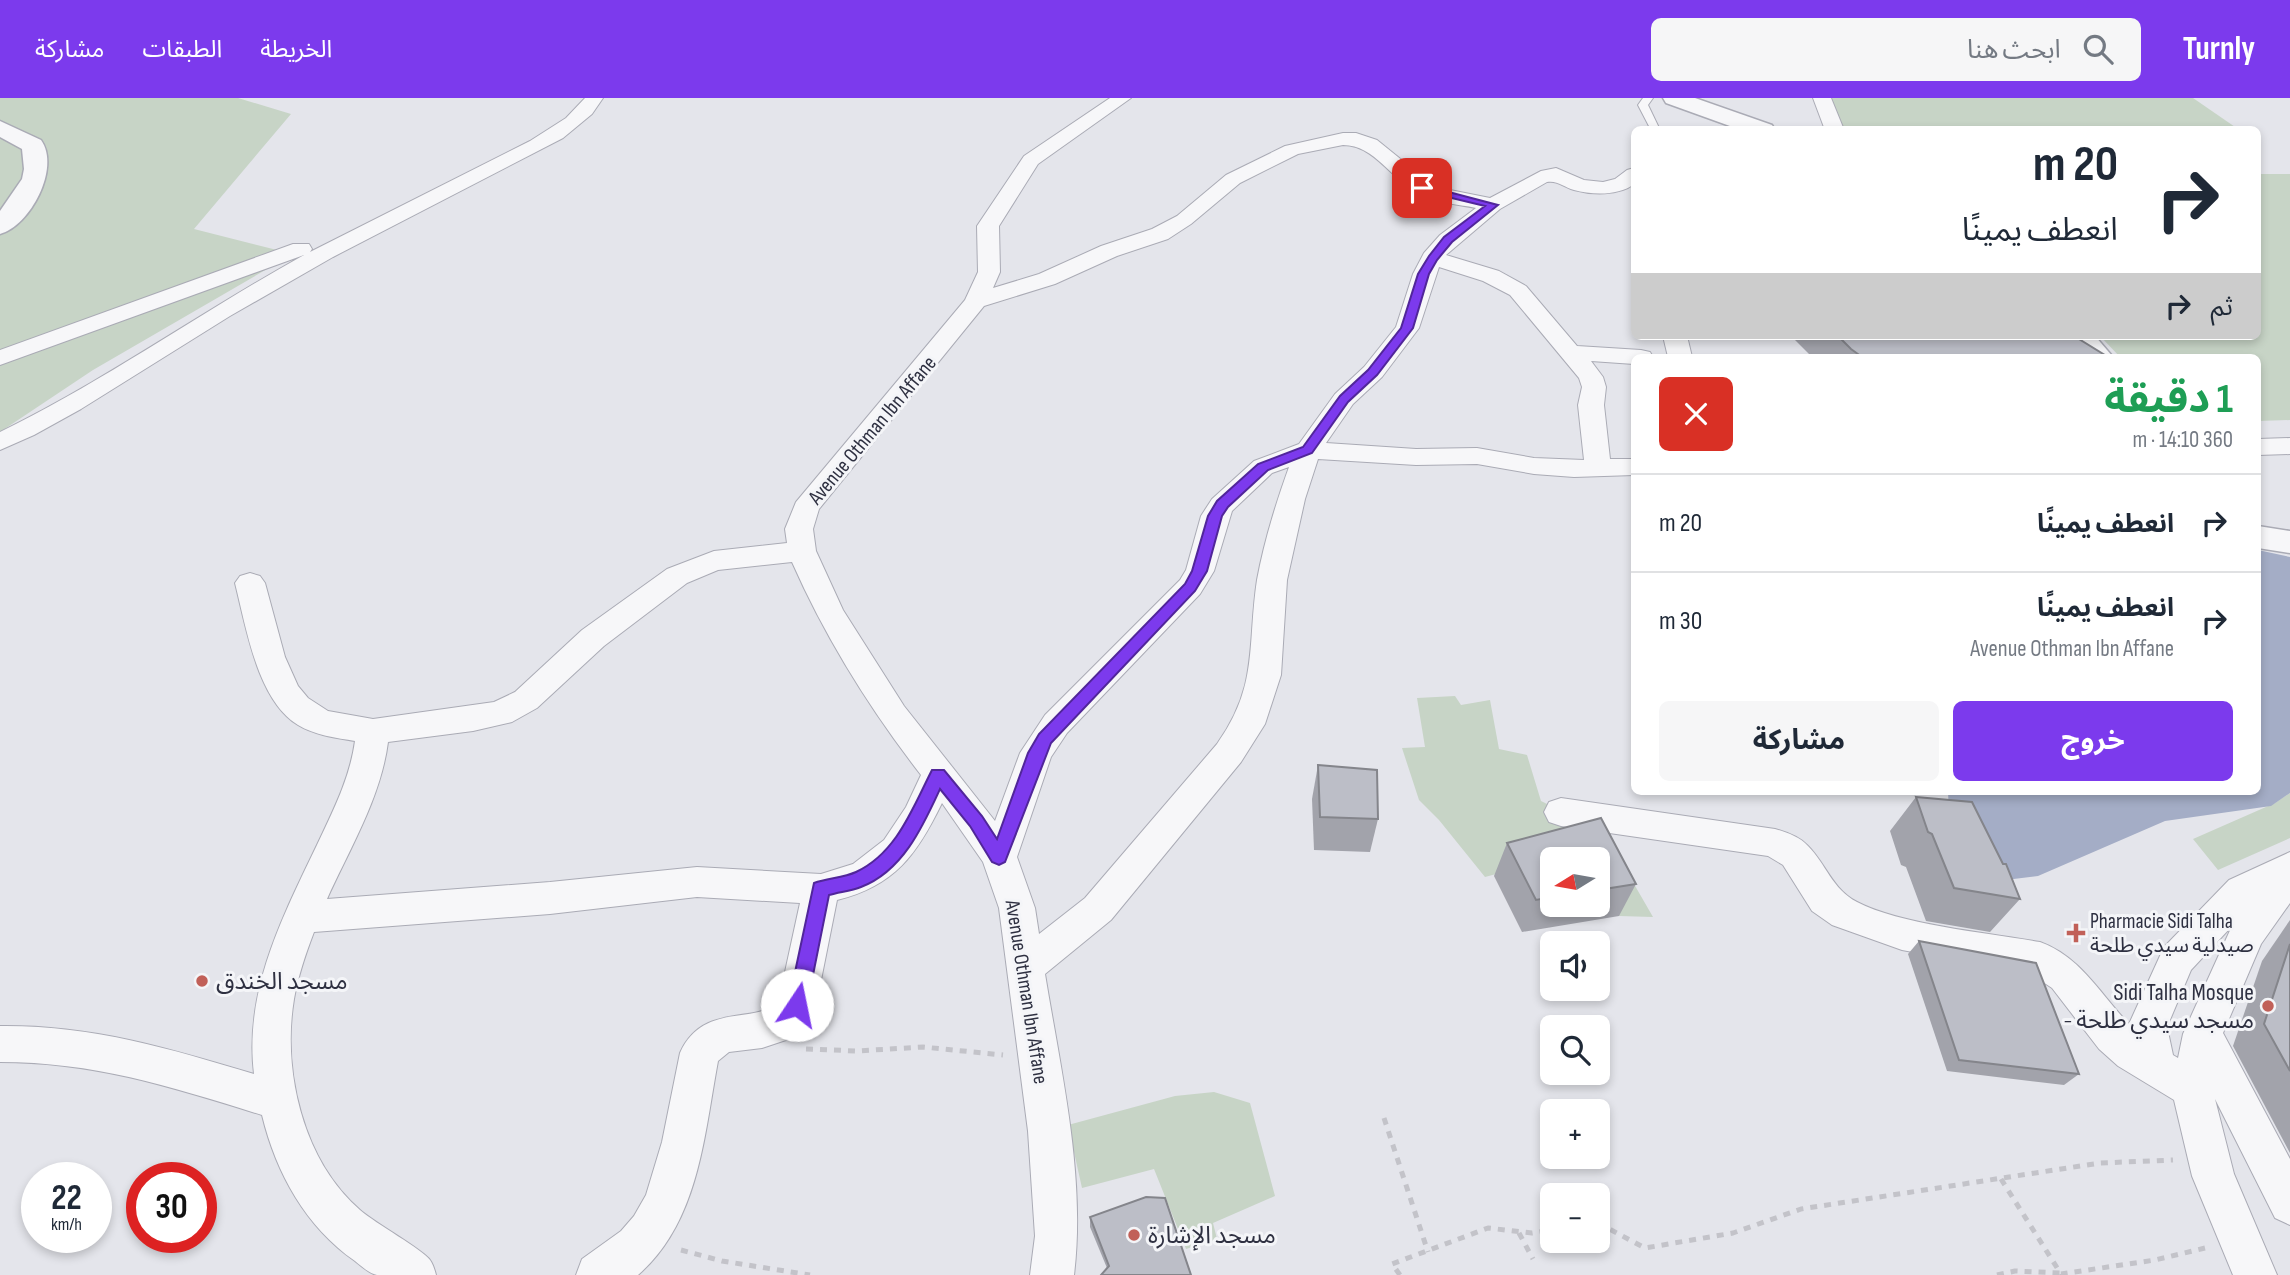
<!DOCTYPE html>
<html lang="ar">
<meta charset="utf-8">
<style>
:root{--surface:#fff;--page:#f6f6f7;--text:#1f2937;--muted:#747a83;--line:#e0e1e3;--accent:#7c3aed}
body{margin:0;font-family:"Sofia Sans Condensed","Noto Sans Arabic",sans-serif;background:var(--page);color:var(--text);direction:rtl;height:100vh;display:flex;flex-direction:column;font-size:26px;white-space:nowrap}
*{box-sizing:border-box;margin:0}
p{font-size:23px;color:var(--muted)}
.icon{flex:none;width:38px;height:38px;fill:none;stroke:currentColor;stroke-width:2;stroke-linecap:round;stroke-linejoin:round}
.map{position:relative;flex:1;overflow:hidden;direction:ltr}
.panel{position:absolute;left:1631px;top:256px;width:630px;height:441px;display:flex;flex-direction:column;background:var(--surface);border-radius:10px;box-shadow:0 4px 10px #0003;direction:rtl}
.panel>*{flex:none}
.guide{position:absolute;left:1631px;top:28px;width:630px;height:214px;border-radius:10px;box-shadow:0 4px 10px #0003;direction:rtl;background:#fff;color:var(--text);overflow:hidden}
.needle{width:46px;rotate:259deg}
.controls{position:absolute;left:1540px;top:749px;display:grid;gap:14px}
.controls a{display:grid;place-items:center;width:70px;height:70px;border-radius:10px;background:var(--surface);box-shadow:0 4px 10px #0003;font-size:35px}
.speed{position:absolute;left:21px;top:1064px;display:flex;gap:14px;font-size:35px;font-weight:700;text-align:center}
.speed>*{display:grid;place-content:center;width:91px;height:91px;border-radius:50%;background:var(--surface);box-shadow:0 4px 10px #0003;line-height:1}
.speed small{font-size:18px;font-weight:400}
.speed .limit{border:10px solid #d22;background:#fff;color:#111}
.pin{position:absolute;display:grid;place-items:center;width:60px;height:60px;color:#fff;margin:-30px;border-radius:14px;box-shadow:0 4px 10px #0006}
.me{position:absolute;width:77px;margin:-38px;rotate:11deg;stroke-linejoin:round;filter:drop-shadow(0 0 5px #0008)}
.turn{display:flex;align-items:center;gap:24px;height:147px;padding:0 28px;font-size:32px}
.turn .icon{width:91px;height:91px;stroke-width:2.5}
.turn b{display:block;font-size:49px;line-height:60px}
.then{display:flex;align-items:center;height:66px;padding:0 28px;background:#0003;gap:14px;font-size:26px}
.round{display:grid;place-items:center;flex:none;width:74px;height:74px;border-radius:10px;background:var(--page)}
.overview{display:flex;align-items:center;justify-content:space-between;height:119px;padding:0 28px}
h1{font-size:42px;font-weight:700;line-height:52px;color:#1e9e55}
.primary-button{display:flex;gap:14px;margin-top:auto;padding:14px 28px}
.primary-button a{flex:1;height:80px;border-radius:10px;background:var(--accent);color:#fff;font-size:28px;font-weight:700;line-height:80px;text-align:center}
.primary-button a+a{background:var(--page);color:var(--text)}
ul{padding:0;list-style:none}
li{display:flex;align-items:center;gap:21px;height:98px;padding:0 28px;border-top:2px solid var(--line)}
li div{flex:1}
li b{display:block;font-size:26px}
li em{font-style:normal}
header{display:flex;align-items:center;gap:42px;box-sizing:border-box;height:98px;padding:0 35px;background:var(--accent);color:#fff}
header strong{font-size:33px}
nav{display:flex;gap:38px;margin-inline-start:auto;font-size:24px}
.search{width:490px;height:63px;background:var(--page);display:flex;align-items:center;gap:18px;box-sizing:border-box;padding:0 24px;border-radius:10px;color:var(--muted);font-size:26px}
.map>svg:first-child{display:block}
</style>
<header>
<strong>Turnly</strong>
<div class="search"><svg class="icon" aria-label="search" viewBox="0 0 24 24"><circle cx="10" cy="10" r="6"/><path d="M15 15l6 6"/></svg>ابحث هنا</div>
<nav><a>الخريطة</a><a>الطبقات</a><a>مشاركة</a></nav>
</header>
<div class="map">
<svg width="2290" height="1177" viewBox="0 0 2290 1177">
<rect width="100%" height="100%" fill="#e4e5eb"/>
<g fill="#c7d4c6">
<path d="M0,0H238L291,16L194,131L293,156L93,272L0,334Z"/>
<path d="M1831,0H2193L2238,31H1842Z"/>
<path d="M2258,76H2290V322L2258,323V259H2120L2100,238H2258Z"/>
<path d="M1455,598L1461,607L1490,602L1499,651L1527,657L1541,703L1604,734L1653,819L1619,818L1598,776V761H1552L1485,779L1439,722L1419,702L1402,650L1425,649L1417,600Z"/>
<path d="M2290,695V740L2218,772L2193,741L2275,705Z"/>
<path d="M1214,994L1250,1005L1275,1098L1213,1125L1217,1141L1186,1151L1154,1071L1082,1090L1068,1027L1175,998Z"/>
</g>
<path fill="#a4adc6" d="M2258,452L2290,459V695L2271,708L2165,723L2038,778L1981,785L1949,715L1948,693H2258Z"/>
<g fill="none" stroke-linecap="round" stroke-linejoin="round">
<g stroke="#aaabb5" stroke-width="2">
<path id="service" d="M1643,0H1653L1648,7L1660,32H1651L1638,7Z"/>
</g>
<g stroke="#aaabb5" stroke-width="2">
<g id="minor">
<path d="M585,0H603L592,16L563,40L333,159L230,218L81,311L34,337L0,352V334C105,283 201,214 304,157L0,267V252L293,146H309L312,151L310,154L530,43L566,20Z"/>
<path d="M1110,0H1131L1038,66L999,128L1000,174L993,190L1039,176L1101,148L1152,131L1177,118L1226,77L1285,48L1343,35H1356L1377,42L1435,89L1490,100L1541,73L1556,70L1584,82L1603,84L1615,81L1627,72L1634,70V86C1619,98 1592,97 1574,92C1564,89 1557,82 1547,84L1500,111L1446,157L1499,173L1526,188L1577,248L1641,252L1650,254L1653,259H1634V266L1591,263L1603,279L1606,289L1604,307L1610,361H1634V377L1574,379L1534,376L1477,366L1416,367L1318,361L1305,401L1287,482L1281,577L1265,626L1241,664L1111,822L1045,876C1061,974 1086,1078 1074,1177H1030L1035,1138L1028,1033L999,810L983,764L942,705C917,756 895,788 837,802L816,907L811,919L801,933L789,941L762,950L729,954L718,963C704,1038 699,1124 638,1177H576L582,1161L621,1133L634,1118L646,1097L662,1044L680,955C704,901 763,929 779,901C782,893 783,882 785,874C790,851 795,828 800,805L697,799L550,816L314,834C306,855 298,878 294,901C282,973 303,1063 360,1112C376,1126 422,1151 430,1162C433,1166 435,1173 436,1177C417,1177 396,1177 377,1177C370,1176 361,1168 355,1163C306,1129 276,1075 262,1017C172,989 95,964 0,964V928C91,927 168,950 254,976C244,893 282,820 317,747C333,713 350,680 355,643C337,640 314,637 298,627C257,602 246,528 235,485L240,478L250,475L260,478L265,485L285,559L298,588L308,600L328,613L373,621L494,604L515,594L582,532L667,471L714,453L787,445L785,431L796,404L965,202L978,174L977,128L1024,58ZM1343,47C1375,47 1392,82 1418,96C1434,105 1458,106 1476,110L1440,137L1424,155L1413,176L1396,229L1364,269L1335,296L1299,346L1254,363L1212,401L1201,418L1186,472L1180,482L1045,617L1020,655L995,723L904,608L843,512L816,453L813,431L819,411L984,208L1055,186L1117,158L1168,141L1191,126L1240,85L1298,56ZM1439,169L1483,183L1510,197L1579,280L1582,289L1578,307L1584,362L1534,360L1477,350L1416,351L1326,345L1353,306L1382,279L1419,230ZM1289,369C1276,405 1264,444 1257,482C1247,548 1259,587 1217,646L1085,800L1039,836L1035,810L1017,759L1051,659L1067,635L1200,496L1214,473L1232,413L1272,375ZM792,464C826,541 870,611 921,677L906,709L884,742L853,766L821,776L697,769L550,784L327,801C350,750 381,699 388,644L473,633L512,624L537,610L604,548L687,485L718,472Z"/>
<path d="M1813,0H1831L1844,32H1825Z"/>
<path d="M1663,238H1687L1692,259H1668Z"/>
<path d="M2290,340V356L2258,357V341Z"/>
<path d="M1561,700L1775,731C1786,734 1800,739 1808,748C1826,766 1832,791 1857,804C1901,827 1989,835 2040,844C2081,859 2100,896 2129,926L2164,849L2229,782L2290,754V805L2261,846L2223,935L2290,1061V1127L2275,1120L2215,1001L2234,1076L2277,1177H2233L2192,1078L2174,1002L2118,968L2099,951L2052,890L2031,876L1902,852L1832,827L1812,813L1783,767L1768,758L1561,728L1549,724L1544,714L1549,704ZM2232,828L2183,936L2178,960L2173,957L2167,929L2191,872Z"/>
</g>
</g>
<g stroke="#aaabb5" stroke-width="3">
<g id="tertiary">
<path d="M1663,0H1695L1772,27L1775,32H1741L1666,5Z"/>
<path d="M0,23L41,42C61,70 30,128 0,136V113L22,81L24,71L22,51L0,39Z"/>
<path d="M2065,238H2095L2113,259H2082Z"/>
<path d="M2258,428L2290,433V455L2258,450Z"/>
</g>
</g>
<g stroke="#c3c3c9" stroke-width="5" stroke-dasharray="7 7" stroke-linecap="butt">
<path d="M806,951L857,953L923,949L1003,957"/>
<path d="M1384,1020L1428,1154"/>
<path d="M2001,1081L2061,1176L2155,1162L2205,1150"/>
<path d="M1598,1125L1645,1150L1733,1135L1801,1111L2100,1065L2173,1062"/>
<path d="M1519,1135L1533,1161"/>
<path d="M681,1152L722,1163L810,1177"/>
<path d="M1400,1177L1392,1166L1488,1130L1532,1135L1552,1132"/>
<path d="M1997,1177L2015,1173L2060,1175"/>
</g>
<use href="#service" fill="#f7f7f9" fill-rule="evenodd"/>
<use href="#minor" fill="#f7f7f9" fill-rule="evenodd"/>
<use href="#tertiary" fill="#f7f7f9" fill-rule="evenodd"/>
</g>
<g fill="#a2a3ab" fill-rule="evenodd">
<path d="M1791,238H2074L2108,259H1812Z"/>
<path d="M1318,667L1378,721L1370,754L1314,752L1312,701Z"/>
<path d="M1916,699L2020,801L1990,834L1926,823L1906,769L1901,767L1890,733Z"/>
<path d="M1601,720L1636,786L1619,818L1522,834L1494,778L1507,745ZM1552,761H1598V807H1552Z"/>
<path d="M2290,822V1055L2233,948L2262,863Z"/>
<path d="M1919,843L2079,976L2064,987L1947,973L1908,856Z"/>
<path d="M1090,1119L1191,1177L1107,1170L1090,1129Z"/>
</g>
<g fill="#bcbec7" stroke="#84858b" stroke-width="2">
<path d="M1838,238H2074L2108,259H1862L1851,251Z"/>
<path d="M1318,667L1377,672L1378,721L1320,719Z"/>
<path d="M1916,699L1972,704L2003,766H2006L2020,801L1954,790L1932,736L1928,734Z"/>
<path d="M1601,720L1636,786L1598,792V761H1552V799L1536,802L1507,745Z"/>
<path d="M1919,843L2036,865L2079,976L1959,962Z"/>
<path d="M2290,846V973L2264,926Z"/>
<path d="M1146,1099L1165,1100L1191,1177H1101L1109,1168L1090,1119Z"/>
</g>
<path fill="#7c3aed" stroke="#51269a" stroke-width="2" d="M1422,87L1498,107L1452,144L1437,162L1429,176L1413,230L1377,277L1348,304L1312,355L1268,372L1228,409L1222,418L1207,473L1195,493L1051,645L1005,764L999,767L992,764L970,728L940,691C923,728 903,773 861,789C851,793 839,794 829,797L807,907L804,914L797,916L791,914L788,907L814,785C828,780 843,780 856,774C897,755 913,709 932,672H944L982,718L997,741L1028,655L1039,636L1185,486L1192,473L1208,418L1217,403L1258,366L1303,349L1340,298L1368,272L1401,230L1418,176L1429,158L1444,139L1485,108L1418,92L1417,90Z"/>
<g fill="#c16058" stroke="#f4f5f8" stroke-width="2.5">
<path d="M2072.5 824.5h7v7h7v7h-7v7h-7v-7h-7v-7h7z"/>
<circle cx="202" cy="883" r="7"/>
<circle cx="2268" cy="908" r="7"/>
<circle cx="1134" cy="1137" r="7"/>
</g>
<g text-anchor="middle" stroke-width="6" stroke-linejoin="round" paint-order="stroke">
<g font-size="21" fill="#2e3041" stroke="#f4f5f8">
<text transform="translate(872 332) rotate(-50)" y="7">Avenue Othman Ibn Affane</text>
<text transform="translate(1027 894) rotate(81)" y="7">Avenue Othman Ibn Affane</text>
</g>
<g font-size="21" fill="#2e3041" stroke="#f4f5f8" text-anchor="start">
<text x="2090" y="830">Pharmacie Sidi Talha<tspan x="2090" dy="24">صيدلية سيدي طلحة</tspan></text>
</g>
<g font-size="24" fill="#2e3041" stroke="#f4f5f8" text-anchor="start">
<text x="216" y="891">مسجد الخندق</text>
<text x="2254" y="902" text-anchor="end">Sidi Talha Mosque<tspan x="2254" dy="28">- مسجد سيدي طلحة</tspan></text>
<text x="1148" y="1145">مسجد الإشارة</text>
</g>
</g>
</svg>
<div class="controls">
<a><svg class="needle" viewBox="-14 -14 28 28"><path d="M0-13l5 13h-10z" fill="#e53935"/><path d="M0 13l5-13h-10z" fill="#747a83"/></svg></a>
<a><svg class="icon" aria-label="sound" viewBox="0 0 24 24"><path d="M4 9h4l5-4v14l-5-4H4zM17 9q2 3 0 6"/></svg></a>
<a><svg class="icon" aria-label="search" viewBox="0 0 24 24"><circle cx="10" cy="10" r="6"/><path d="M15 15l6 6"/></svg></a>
<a>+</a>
<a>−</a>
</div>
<div class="speed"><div>22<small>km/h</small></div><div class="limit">30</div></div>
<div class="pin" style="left:1422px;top:90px;background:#d93025"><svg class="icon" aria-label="arrive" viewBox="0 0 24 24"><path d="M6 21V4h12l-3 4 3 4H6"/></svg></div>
<svg class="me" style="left:797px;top:907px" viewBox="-20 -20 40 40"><circle r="19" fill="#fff"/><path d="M0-13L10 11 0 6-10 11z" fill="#7c3aed"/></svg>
<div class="guide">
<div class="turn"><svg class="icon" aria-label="right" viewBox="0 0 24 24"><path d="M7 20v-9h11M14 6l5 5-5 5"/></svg><div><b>20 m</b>انعطف يمينًا</div></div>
<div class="then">ثم<svg class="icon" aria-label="right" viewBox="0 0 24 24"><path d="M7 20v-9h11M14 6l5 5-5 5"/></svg></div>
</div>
<section class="panel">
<div class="overview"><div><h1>1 دقيقة</h1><p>360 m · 14:10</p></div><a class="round" style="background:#d93025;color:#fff"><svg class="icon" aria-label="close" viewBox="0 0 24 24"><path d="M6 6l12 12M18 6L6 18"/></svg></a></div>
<ul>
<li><svg class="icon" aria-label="right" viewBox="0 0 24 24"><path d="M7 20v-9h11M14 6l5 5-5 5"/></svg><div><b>انعطف يمينًا</b></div><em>20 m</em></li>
<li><svg class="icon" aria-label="right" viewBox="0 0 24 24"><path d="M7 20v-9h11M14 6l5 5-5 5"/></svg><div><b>انعطف يمينًا</b><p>Avenue Othman Ibn Affane</p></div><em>30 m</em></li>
</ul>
<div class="primary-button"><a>خروج</a><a>مشاركة</a></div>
</section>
</div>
